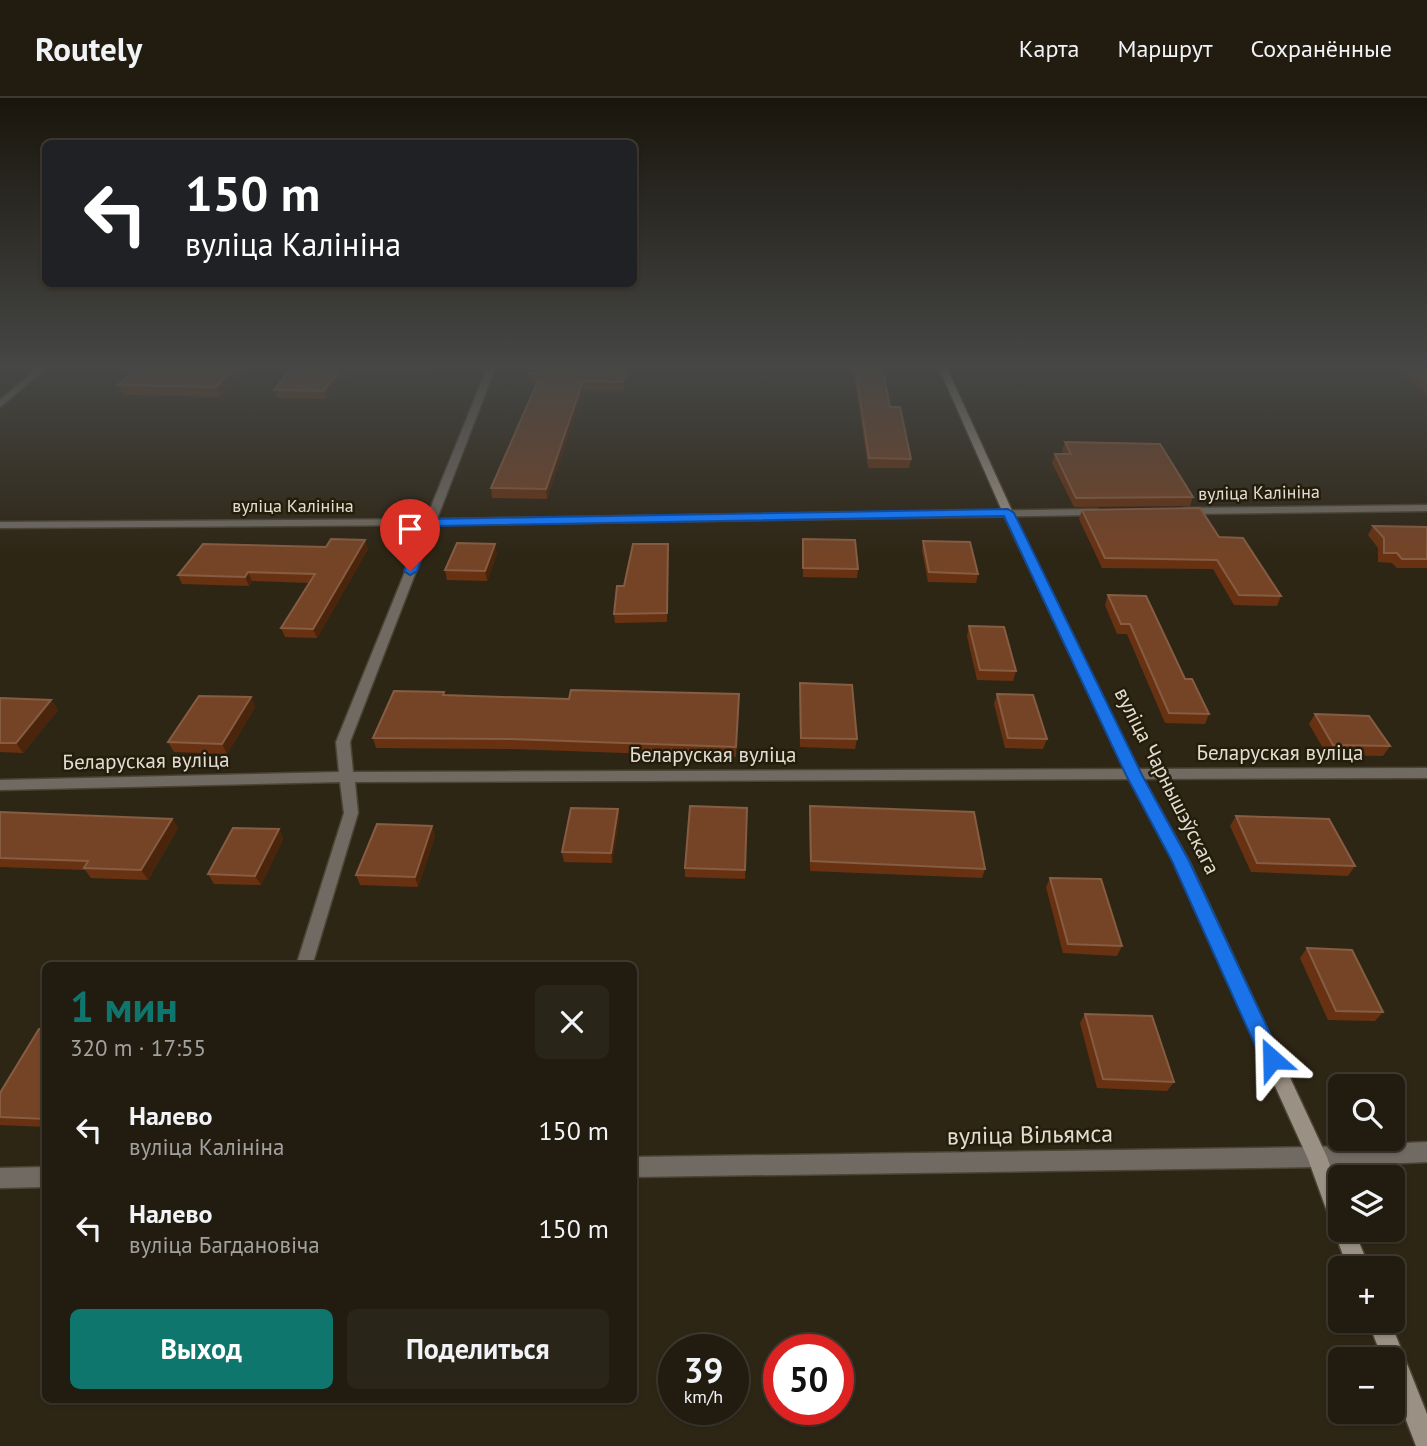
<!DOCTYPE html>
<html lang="ru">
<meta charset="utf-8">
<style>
:root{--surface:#221c10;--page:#2a2519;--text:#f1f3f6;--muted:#a2a19f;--line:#3f3a30;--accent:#0f766e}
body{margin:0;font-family:"PT Sans",sans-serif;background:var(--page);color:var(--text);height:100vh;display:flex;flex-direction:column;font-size:26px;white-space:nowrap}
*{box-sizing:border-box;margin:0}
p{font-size:23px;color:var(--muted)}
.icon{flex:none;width:38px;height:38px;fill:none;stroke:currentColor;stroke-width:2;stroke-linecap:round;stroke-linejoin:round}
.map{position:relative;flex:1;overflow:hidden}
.panel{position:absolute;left:42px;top:864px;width:595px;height:441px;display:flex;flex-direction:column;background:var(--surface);border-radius:10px;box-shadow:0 2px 5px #0004,0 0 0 2px var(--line)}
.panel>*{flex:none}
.guide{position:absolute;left:42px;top:42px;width:595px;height:147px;border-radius:10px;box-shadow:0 2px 5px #0004,0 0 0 2px var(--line);background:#202124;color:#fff;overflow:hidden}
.controls{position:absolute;left:1328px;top:976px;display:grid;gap:14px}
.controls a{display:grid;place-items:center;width:77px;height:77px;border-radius:10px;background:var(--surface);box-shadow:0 2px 5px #0004,0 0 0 2px var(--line);font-size:35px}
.speed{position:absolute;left:658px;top:1236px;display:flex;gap:14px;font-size:35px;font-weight:700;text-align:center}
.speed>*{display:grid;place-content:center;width:91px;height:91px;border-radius:50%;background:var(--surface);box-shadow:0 2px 5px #0004,0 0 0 2px var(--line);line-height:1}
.speed small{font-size:18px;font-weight:400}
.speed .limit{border:10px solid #d22;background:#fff;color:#111}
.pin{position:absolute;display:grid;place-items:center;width:60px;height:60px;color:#fff;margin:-72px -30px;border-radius:50% 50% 50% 0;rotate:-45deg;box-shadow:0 0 7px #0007}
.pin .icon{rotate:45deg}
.me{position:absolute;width:77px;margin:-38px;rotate:335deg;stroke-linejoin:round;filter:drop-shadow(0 0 5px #0008)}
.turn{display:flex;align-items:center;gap:24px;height:147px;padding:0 28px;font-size:32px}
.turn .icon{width:91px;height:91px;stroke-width:2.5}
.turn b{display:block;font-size:49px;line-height:60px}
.round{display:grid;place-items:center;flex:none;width:74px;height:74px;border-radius:10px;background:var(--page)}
.head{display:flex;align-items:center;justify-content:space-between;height:119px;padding:0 28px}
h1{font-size:42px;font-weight:800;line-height:52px;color:var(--accent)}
.cta{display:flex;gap:14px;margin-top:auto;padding:14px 28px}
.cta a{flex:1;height:80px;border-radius:10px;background:var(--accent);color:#fff;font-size:28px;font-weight:800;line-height:80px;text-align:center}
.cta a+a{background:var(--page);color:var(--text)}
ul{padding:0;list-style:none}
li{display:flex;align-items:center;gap:21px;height:98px;padding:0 28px}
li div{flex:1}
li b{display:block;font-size:26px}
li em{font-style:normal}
header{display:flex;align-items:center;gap:42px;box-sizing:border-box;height:98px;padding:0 35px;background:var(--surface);border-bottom:2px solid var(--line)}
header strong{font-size:33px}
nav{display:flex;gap:38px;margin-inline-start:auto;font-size:24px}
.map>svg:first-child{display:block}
</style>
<header>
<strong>Routely</strong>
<nav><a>Карта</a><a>Маршрут</a><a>Сохранённые</a></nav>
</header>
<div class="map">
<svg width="1427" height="1348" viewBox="0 0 1427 1348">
<rect width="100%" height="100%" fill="#2e2615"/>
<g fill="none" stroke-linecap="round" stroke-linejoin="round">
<g stroke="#4b4333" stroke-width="3">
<g id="street">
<path d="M40,268H49L0,309V302Z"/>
<path d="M488,268H496L437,421L1097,411L1102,414L1097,417L434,427L350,644L353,674L1427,670V680L355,684L358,715L312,868H296L344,715L340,684L0,692V682L339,674L336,644L424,427L0,430V424L426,421Z"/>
<path d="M1427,407V413L1184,416L1179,413L1184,410Z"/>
<path d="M1427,1044V1064L1317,1069L634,1079V1059L1317,1049Z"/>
<path d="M46,1069V1089L0,1090V1070Z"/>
</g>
</g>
<g stroke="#4b4333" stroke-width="3">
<g id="secondary">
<path d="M938,268H946L1013,415L1141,677L1189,763L1327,1059L1340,1096V1132H1354L1370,1171H1348L1308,1061L1173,763L1127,677L1003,415Z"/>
<path d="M1368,1223H1390L1427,1316V1348H1416L1393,1288V1262H1383Z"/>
</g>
</g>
<use href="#street" fill="#706a62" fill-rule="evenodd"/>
<use href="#secondary" fill="#9a9083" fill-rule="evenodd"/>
</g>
<g fill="#683212">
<path d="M139,268H250L220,299L123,297L118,287Z"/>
<path d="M293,268H434L430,276L349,275L326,301L276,300L274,292Z"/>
<path d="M631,268L624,293H583L547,401L492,400L491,390L537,285H530L529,275Z"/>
<path d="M743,268H882L890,309L911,361L909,370H868L854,276H850V270Z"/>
<path d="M1382,268H1427V297L1396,271H1386Z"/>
<path d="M1065,344L1193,399L1190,408L1074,409L1052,365L1055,356H1064L1062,352Z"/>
<path d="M1082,412L1219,439L1281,498L1277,508L1234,507L1213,471L1102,470L1079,421Z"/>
<path d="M1373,428L1427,429V470H1397L1392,465L1378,464V450L1368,437Z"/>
<path d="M803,441L858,471L857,480L803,479Z"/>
<path d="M923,443L978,476L976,485L928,484L922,452Z"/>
<path d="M668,446L667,524L615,525L614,516L624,488Z"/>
<path d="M368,451L317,540L285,539L281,530L309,485L252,483L249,488L182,486L178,477Z"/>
<path d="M497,455L487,483L447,482L445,472Z"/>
<path d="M1108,497L1185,581L1209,616L1205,626L1165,625L1127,536H1117L1105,507Z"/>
<path d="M969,528L1016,573L1013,583L977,582L967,538Z"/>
<path d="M800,585L857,641L855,651L800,649L799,595Z"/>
<path d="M444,594L445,597L569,601L739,596L736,659L512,651L376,650L373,640Z"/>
<path d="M997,596L1047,641L1043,651L1005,650L994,606Z"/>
<path d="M251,599L255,609L227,656L174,654L168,644Z"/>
<path d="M0,600L51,602L58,612L23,655L0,654Z"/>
<path d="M1315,616L1390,648L1383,658L1327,657L1309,626Z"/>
<path d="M810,708L985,771L982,780L810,773L809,718Z"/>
<path d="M747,710L745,781L685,779V770Z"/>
<path d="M618,711L619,721L612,765L564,764L562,754Z"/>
<path d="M0,714L172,721L178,730L148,782L91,780L85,772L0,769Z"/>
<path d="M1236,718L1355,768L1348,778L1251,774L1230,728Z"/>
<path d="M432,728L435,738L418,789L360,787L356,777Z"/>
<path d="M279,731L283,741L261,787L214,786L208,776Z"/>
<path d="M1050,780L1122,848L1117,858L1063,855L1046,789Z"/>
<path d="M1307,850L1383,914L1375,923L1328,922L1300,860Z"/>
<path d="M1085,916L1174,984L1167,993L1097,990L1080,925Z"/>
<path d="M46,931V1029L0,1027V995Z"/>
</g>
<g fill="#4b250b">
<path d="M236,268H250L220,299L216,289Z"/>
<path d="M345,268H347L349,275L326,301L323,293Z"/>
<path d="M428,268H434L430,276Z"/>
<path d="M627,268H631L624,293L623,284Z"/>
<path d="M583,283V293L547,401L546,391Z"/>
<path d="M365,442L368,451L317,540L313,531Z"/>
<path d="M495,446L497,455L487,483L485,473Z"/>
<path d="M248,474L252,483L249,488L245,479Z"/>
<path d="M251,599L255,609L227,656L222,646Z"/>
<path d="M51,602L58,612L23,655L16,645Z"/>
<path d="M618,711L619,721L612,765L611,755Z"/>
<path d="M172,721L178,730L148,782L141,772Z"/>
<path d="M432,728L435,738L418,789L415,779Z"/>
<path d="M279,731L283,741L261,787L255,778Z"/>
</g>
<g fill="#754427" stroke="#865c42" stroke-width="2">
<path d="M139,268H236L216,289L118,287Z"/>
<path d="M293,268H345L323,293L274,292Z"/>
<path d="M532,268H627L623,284L583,283L546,391L491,390L541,276L529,275Z"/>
<path d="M855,268H882L890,309H900L911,361L869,360Z"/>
<path d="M1406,268H1427V285Z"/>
<path d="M1065,344L1160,346L1193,399L1076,400L1055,356H1071Z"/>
<path d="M1200,410L1219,439L1243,440L1281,498L1239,497L1217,462L1105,460L1082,412Z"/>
<path d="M1373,428L1427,429V461H1402L1397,455H1384V440Z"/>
<path d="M331,441L365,442L313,531L281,530L315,476L248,474L245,479L178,477L203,446L326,449Z"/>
<path d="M803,441L855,442L858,471L803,470Z"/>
<path d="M923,443L970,444L978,476L929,474Z"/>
<path d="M457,445L495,446L485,473L445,472Z"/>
<path d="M633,446H668L667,515L614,516L617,488H624Z"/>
<path d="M1108,497L1146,498L1185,581H1192L1209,616L1169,615L1130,526H1121Z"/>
<path d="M969,528L1004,529L1016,573L980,572Z"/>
<path d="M800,585L852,587L857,641L801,640Z"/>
<path d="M571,592L739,596L736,649L510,641L373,640L394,593L444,594L443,597L569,601Z"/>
<path d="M997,596L1033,597L1047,641L1008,640Z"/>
<path d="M199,598L251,599L222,646L168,644Z"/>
<path d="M0,600L51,602L16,645H0Z"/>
<path d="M1315,616L1369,618L1390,648L1333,647Z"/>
<path d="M690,708L747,710L745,772L685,770Z"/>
<path d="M810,708L974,714L985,771L811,763Z"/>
<path d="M571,710L618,711L611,755L562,754Z"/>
<path d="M0,714L172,721L141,772L84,770L88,763L0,760Z"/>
<path d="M1236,718L1329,721L1355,768L1257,765Z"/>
<path d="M377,726L432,728L415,779L356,777Z"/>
<path d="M233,730L279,731L255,778L208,776Z"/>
<path d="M1050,780L1101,781L1122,848L1068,846Z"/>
<path d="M1307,850L1352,852L1383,914L1336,913Z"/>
<path d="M572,866L630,868H572Z"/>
<path d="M1085,916L1152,918L1174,984L1103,981Z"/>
<path d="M39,931H46V1021L0,1019V995Z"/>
</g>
<linearGradient id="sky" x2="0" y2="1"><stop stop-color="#19150c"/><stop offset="0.59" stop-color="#464746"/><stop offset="1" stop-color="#464746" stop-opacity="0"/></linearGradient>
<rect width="1427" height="457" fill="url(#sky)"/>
<path fill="#1a73e8" stroke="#114b97" stroke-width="2" d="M1008,411L1014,415L1142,677L1189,763L1282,961L1279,967L1272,970L1264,967L1172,763L1126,677L1004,418L434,428L417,473L410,477L404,473L424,425L430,421Z"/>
<g text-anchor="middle" stroke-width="5" stroke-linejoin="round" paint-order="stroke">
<g font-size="18" fill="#e2ddd2" stroke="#241d0b">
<text transform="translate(1259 395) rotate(-1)" y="6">вуліца Калініна</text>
<text x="293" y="414">вуліца Калініна</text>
</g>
<g font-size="21" fill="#e2ddd2" stroke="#241d0b">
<text x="1280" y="662">Беларуская вуліца</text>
<text x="713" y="664">Беларуская вуліца</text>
<text transform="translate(146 663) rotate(-1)" y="7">Беларуская вуліца</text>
<text transform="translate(1167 683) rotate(63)" y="7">вуліца Чарнышэўскага</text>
</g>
<g font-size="24" fill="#e2ddd2" stroke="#241d0b">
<text transform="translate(1030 1037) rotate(-1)" y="8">вуліца Вільямса</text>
</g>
</g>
</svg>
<div class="controls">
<a><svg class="icon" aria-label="search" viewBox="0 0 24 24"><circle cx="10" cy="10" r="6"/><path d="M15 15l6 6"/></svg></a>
<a><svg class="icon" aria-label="layers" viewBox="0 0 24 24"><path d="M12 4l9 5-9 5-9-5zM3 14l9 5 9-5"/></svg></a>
<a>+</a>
<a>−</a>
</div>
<div class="speed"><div>39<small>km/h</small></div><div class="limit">50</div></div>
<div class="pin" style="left:410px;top:473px;background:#d93025"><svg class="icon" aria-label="arrive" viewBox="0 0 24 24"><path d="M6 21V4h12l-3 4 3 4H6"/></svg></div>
<svg class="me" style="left:1272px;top:961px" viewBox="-20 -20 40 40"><path d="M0-17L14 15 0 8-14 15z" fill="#1a73e8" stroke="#fff" stroke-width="4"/></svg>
<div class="guide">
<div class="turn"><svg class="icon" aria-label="left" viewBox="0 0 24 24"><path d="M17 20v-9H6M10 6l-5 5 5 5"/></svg><div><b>150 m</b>вуліца Калініна</div></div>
</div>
<section class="panel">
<div class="head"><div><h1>1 мин</h1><p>320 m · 17:55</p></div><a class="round"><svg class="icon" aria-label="close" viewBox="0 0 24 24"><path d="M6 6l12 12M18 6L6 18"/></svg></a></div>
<ul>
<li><svg class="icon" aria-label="left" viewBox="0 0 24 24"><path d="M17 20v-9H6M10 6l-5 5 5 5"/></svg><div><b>Налево</b><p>вуліца Калініна</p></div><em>150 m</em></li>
<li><svg class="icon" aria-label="left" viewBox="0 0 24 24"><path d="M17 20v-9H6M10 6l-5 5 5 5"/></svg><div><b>Налево</b><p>вуліца Багдановіча</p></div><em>150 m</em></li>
</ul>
<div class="cta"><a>Выход</a><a>Поделиться</a></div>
</section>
</div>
